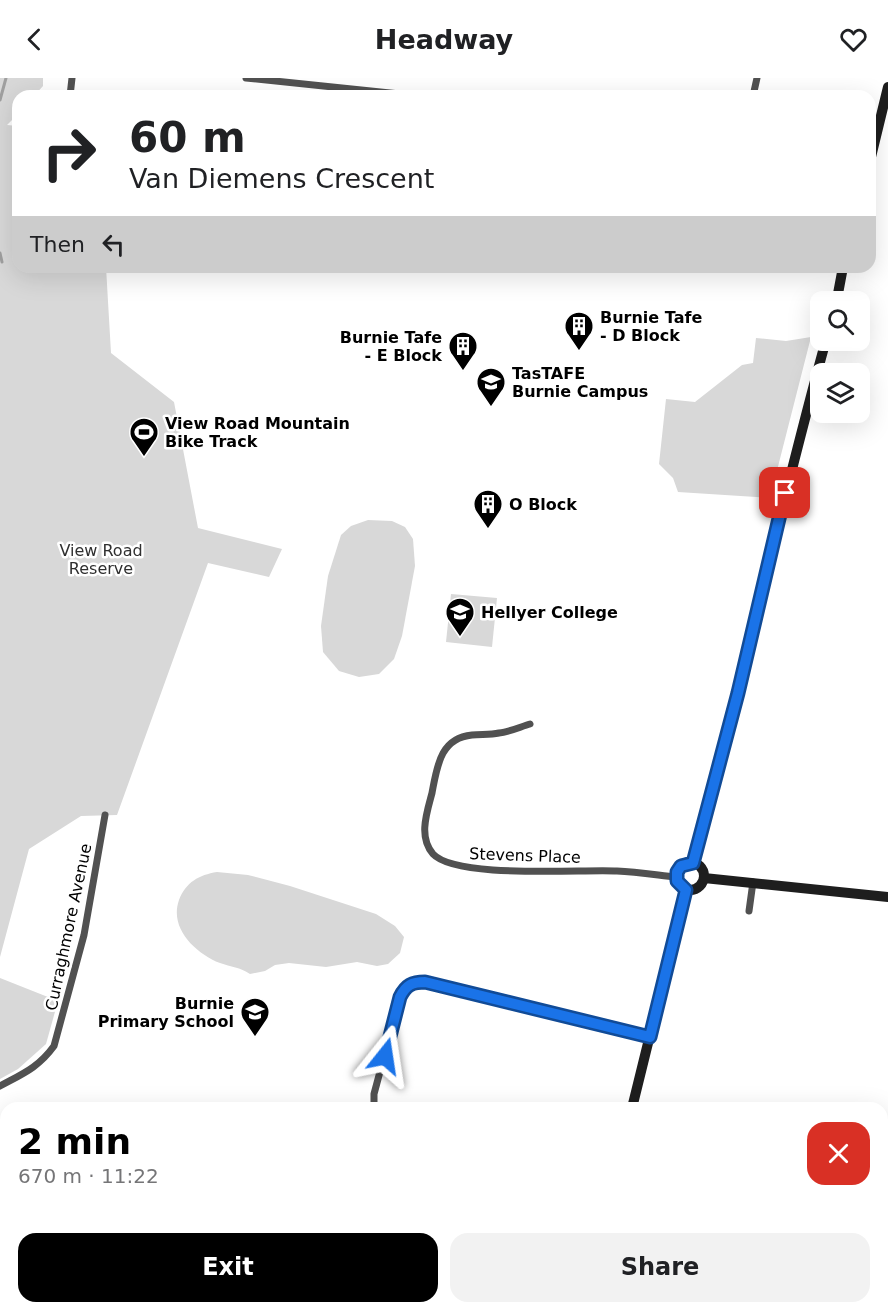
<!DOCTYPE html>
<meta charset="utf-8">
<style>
:root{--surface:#fff;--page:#f2f2f2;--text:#202124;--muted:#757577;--accent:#000}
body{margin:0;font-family:"DejaVu Sans",sans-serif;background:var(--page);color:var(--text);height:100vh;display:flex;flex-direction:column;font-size:22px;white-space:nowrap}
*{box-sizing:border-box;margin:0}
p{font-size:20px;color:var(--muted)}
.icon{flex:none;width:33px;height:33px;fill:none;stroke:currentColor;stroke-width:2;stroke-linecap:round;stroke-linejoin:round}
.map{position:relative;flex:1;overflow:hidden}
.drawer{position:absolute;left:0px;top:1024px;width:888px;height:212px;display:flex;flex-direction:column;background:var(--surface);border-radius:18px 18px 0 0;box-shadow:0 6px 24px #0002}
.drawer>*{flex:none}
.banner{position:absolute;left:12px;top:12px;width:864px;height:183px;border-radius:18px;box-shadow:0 6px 24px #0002;background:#fff;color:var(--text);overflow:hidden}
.tools{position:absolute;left:810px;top:213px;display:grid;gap:12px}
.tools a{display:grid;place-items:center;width:60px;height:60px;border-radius:12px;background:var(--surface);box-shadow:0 6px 24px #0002;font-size:30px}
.pin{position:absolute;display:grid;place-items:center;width:51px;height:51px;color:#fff;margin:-26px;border-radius:12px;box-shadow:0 3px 9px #0006}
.me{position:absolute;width:66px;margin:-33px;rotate:15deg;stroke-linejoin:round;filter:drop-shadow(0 0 4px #0008)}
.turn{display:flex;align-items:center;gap:21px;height:126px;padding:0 18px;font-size:27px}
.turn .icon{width:78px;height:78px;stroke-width:2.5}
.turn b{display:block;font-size:42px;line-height:51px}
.then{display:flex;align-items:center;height:57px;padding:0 18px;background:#0003;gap:12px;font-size:22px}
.round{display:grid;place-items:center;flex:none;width:63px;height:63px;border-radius:18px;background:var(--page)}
.head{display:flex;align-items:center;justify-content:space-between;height:102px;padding:0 18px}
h1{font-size:36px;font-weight:700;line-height:45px;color:var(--accent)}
.cta{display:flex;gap:12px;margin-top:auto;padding:12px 18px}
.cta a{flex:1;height:69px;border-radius:18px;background:var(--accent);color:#fff;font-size:24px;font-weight:700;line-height:69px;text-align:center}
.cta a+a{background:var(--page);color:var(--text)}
header{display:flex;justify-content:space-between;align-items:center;height:78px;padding:0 18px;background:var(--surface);font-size:27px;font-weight:700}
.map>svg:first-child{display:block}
</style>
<header><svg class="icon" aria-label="back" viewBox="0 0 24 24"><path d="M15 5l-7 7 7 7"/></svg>Headway<svg class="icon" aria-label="heart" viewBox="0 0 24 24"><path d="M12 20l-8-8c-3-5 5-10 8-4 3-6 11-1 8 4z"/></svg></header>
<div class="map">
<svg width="888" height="1235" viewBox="0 0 888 1235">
<rect width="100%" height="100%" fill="#fff"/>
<g fill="#d8d8d8">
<path d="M0,0H43V8L34,18H18V36L7,47L18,48V189H106L111,275L174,324L198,450L282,471L269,499L208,485L117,737L81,738L29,771L0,879Z"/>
<path d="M811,259L770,420L678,414L673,400L659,386L666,321L695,324L742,287L753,285L756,260L786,263Z"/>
<path d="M368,442L392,443L405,449L413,461L415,488L402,558L394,581L379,596L359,599L339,593L323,574L321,548L328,498L341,457L351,448Z"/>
<path d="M451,516L497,520L492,569L446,564Z"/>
<path d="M217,794L248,797L290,808L376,836L395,848L404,859L400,875L388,886L377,888L357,884L326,889L289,885L275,887L265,893L250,896C240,889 231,889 220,885C195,875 169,850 179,822C186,804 199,797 217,794Z"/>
<path d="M0,900L58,923L46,966L18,991L0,1001Z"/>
</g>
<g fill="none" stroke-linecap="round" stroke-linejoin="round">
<g stroke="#9f9f9f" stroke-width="3">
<path d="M0,22L6,0"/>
<path d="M0,175L2,184"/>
</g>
<g stroke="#515151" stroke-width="7">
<path d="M246,0L419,18"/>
<path d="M70,18L72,0"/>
<path d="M753,18L757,0"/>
<path d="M530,646C520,649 509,654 499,655C490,657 481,656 472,657C440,660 437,689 432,715C427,734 418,759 433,776C456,801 581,791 617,793C637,794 657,797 676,799"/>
<path d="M749,833L753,804"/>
<path d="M0,1008C22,996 38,990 54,968L84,857L105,737"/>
<path d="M374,1030V1016L400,919C406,906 412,904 425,904L649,959"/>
<path d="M0,1087L6,1088"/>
<path d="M3,1166L6,1155"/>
<path d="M442,1230L444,1235"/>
<path d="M797,1230L802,1235"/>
<path d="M711,1235L713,1230"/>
</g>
<g stroke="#1e1e1e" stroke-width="10">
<path d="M870,83L888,9"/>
<path d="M837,221L843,189"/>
<circle cx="690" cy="798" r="14"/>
<path d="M693,785C740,611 778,436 826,262"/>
<path d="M704,800L888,819"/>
<path d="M632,1030L686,811"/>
<path d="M575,1235L576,1230"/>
</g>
</g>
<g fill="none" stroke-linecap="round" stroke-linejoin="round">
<g stroke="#114b97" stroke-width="15">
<path id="route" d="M385,978L400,919C406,907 412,904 425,904L650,959L686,812L677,803V794L681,788L693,785L738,615L785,415"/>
</g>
<use href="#route" stroke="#1a73e8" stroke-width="10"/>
</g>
<defs>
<g id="building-pin" transform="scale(1.5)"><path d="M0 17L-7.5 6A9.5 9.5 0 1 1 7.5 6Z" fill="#000" stroke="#fff"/><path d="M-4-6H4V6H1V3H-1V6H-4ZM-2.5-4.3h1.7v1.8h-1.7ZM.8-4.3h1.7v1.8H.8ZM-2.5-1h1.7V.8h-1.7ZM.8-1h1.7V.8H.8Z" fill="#fff"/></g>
<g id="university-pin" transform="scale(1.5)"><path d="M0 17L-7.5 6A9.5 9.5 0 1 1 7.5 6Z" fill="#000" stroke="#fff"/><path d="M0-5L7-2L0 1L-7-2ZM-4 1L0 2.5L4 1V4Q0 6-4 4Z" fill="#fff"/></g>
<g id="stadium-pin" transform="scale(1.5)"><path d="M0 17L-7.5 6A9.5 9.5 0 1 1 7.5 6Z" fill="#000" stroke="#fff"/><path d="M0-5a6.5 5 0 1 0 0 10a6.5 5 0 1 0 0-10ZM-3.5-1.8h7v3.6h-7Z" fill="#fff"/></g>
<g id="school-pin" transform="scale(1.5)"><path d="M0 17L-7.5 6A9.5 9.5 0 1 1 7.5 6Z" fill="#000" stroke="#fff"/><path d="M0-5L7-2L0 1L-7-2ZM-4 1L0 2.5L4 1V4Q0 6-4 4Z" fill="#fff"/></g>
</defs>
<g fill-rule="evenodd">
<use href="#building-pin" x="579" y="248"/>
<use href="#building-pin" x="463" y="268"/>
<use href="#university-pin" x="491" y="304"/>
<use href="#stadium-pin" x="144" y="354"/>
<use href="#building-pin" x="488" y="426"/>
<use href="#university-pin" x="460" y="534"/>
<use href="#school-pin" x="255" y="934"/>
</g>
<g text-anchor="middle" stroke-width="5" stroke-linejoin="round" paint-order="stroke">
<g font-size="16" font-weight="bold" fill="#000" stroke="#fff" text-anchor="start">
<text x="600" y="245">Burnie Tafe<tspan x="600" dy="18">- D Block</tspan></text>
<text x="442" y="265" text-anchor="end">Burnie Tafe<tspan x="442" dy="18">- E Block</tspan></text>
<text x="512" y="301">TasTAFE<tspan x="512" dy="18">Burnie Campus</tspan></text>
<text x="165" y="351">View Road Mountain<tspan x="165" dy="18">Bike Track</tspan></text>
<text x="509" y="432">O Block</text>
<text x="481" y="540">Hellyer College</text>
<text x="234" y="931" text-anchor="end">Burnie<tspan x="234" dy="18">Primary School</tspan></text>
</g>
<g font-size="16" fill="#2f2f2f" stroke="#fff">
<text x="101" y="478">View Road<tspan x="101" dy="18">Reserve</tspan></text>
</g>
<g font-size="16" fill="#000" stroke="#fff">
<text transform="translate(525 777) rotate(2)" y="6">Stevens Place</text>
<text transform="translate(68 849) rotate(-78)" y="6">Curraghmore Avenue</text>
</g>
</g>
</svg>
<div class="tools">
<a><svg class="icon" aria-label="search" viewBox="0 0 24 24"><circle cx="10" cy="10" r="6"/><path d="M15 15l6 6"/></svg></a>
<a><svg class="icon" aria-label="layers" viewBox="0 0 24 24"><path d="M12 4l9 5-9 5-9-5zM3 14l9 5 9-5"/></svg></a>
</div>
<div class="pin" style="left:785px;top:415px;background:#d93025"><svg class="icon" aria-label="arrive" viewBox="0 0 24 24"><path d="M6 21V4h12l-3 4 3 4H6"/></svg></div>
<svg class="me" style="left:385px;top:978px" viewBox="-20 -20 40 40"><path d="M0-17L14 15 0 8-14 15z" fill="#1a73e8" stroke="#fff" stroke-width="4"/></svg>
<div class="banner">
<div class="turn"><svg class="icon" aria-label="right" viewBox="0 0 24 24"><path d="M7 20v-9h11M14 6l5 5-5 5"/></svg><div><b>60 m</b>Van Diemens Crescent</div></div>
<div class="then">Then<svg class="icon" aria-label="left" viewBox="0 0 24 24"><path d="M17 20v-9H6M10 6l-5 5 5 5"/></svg></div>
</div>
<section class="drawer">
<div class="head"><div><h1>2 min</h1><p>670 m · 11:22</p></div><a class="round" style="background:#d93025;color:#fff"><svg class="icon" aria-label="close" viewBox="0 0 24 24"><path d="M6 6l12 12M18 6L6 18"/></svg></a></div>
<div class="cta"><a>Exit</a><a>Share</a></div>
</section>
</div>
